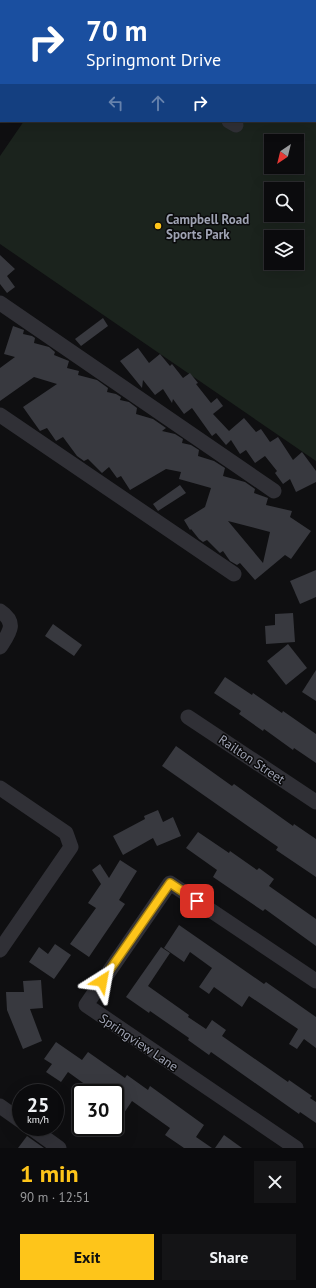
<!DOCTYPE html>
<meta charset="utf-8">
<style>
:root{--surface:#0b0b0d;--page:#141416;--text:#f1f3f6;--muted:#9a9b9d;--line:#2b2b2e;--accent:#fec51a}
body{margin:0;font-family:"PT Sans",sans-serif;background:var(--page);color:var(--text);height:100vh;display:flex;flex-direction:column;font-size:15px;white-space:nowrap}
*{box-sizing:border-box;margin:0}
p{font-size:13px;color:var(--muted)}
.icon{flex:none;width:22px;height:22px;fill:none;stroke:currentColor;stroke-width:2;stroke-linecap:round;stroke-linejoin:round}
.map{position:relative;height:1148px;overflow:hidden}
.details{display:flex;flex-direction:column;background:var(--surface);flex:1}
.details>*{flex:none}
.hud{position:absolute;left:0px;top:0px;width:316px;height:122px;box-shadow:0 4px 16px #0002,0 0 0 1px var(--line);background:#1a4fa0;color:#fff;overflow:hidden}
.needle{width:26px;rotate:215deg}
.tools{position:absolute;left:264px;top:134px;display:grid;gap:8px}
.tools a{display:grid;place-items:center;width:40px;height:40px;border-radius:0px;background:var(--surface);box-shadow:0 4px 16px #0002,0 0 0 1px var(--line);font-size:20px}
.speed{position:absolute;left:12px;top:1084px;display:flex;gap:8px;font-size:20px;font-weight:700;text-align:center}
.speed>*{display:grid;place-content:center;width:52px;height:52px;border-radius:50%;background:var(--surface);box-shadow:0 4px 16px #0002,0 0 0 1px var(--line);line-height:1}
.speed small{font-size:10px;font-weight:400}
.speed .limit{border:2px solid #111;border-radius:6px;background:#fff;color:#111}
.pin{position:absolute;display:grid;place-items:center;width:34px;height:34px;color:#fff;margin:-17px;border-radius:8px;box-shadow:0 2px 6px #0006}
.me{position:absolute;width:44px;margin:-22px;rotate:34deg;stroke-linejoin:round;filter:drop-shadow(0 0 3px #0008)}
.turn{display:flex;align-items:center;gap:14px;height:84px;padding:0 20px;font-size:18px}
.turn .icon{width:52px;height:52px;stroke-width:2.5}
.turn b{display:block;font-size:28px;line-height:34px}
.lanes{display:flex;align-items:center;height:38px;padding:0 20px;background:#0003;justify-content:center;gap:20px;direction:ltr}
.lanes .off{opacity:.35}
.round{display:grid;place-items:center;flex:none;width:42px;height:42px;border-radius:0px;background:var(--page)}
.head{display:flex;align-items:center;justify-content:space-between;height:68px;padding:0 20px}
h1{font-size:24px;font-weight:600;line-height:30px;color:var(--accent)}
.primary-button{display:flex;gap:8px;margin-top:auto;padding:8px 20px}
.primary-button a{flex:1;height:46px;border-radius:0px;background:var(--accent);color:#111;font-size:16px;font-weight:600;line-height:46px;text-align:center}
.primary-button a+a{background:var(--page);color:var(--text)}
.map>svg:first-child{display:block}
</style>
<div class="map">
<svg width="316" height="1148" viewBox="0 0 316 1148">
<rect width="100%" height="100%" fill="#0f0f11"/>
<path fill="#1b231d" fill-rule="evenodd" d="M107,0H316V461L0,244V156L24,121H315V1H107ZM271,141H297V167H271ZM271,189H297V215H271ZM271,237H297V263H271Z"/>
<g fill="#38393f" fill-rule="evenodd">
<path d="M0,255L15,269L7,276L15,287L7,293L0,284Z"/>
<path d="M103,318L108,326L81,346L75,339Z"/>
<path d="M13,326L24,330L23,334L32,336L35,338L34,343L49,347L55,352L54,355L69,361L67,368L79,371L78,375L97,380L108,388L107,392L116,394L121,397L120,400L129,402L137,408L136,414L153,419L166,428L162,431L175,434L183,439L182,443L191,445L199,450L198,456L214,461L225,468L223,476L245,482L255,489L254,493L268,498L266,505L292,511L290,517L311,531L291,559L285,555L255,580L240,563L237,565L230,561L223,551L220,553L207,540L203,542L199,539L191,529L190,530L184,520L205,507L211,488L179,479L181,472L166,469L130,490L121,476L117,478L109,467L102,473L88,459L84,461L77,456L63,437L56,441L47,428L40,431L23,407L57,384L34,377L0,401V368L15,357L4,354ZM228,521L270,532L263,563Z"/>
<path d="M138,348L149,363L160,354L170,366L172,364L183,378L190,373L198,383L196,384L211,403L217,398L223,406L213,414L229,431L244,418L256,432L261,429L270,442L278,437L293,460L302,452L316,471V482L296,492L290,479L283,484L275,473L277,471L265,456L255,463L246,450L240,454L231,440L226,445L216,433L212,436L192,408L184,414L173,399L172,403L163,389L155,395L143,380L142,388L120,361Z"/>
<path d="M180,485L186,493L158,511L153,504Z"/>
<path d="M316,570V597L300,604L290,581Z"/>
<path d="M293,613L295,642L266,644L265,626L275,625V614Z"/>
<path d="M53,624L82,645L74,656L45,636Z"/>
<path d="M288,644L307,668L286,685L267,661Z"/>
<path d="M316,670V701L302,692Z"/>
<path d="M225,677L252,695L253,693L282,713L283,711L316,734V763L294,748L293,750L264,729L263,731L239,714L241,711L214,693Z"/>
<path d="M176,746L232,786L234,784L293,826L294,824L316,839V877L276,850L278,847L162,766Z"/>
<path d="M158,810L163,822L173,817L181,836L157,846L153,838L123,855L113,836L145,819L144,816Z"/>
<path d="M198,832L229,853L230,851L257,870L259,868L274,879L269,886L316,919V946L265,909L263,911L213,877L217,870L186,848Z"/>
<path d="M120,860L137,871L119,900L125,904L89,957L70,944L96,908L88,903L101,884L92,870L100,864L109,878Z"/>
<path d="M179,925L264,984L266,982L316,1017V1048L304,1039L297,1049L289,1044L298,1029L249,996L242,1007L214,987L209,994L199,987L212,968L190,952L184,962L164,948Z"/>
<path d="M55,944L71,955L54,979L29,962L39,947L48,954Z"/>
<path d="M161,947L170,953L148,986L189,1015L188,1017L206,1029L212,1020L226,1030L222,1036L288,1082L289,1080L312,1096L310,1098L316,1102V1123L300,1112L299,1114L211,1052L209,1055L188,1040L189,1038L150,1011L149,1013L126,997Z"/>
<path d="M41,980L43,1008L30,1009L42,1041L23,1049L7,1010L6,992H24L23,981Z"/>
<path d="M56,1042L82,1060L88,1052L125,1078L127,1075L148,1090L150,1086L204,1125L196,1137L212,1148H184L165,1135L170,1128L132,1101L124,1113L115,1106V1093H97L68,1072L61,1082L46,1072L52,1064L44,1059Z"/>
<path d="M224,1135L242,1148H215Z"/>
<path d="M27,1136L44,1148H18Z"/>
</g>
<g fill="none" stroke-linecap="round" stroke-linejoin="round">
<g stroke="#303036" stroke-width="15">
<path d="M74,1L75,0"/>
<path d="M0,65L1,66"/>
<path d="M0,108L1,106"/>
<path d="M229,121L236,125"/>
<path d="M0,303L274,491"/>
<path d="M0,415L234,574"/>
<path d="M0,611C18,623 9,633 0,647"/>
<path d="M188,717L316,802"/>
<path d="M0,788L66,833L71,847L0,950"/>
<path d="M0,1106L21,1121"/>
<path d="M30,1127L59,1148"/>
<path d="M296,1148L86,1005L170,883L316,981"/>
</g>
</g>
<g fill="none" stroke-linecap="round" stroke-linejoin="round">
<g stroke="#a58011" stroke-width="10">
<path id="route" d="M102,981L170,883L197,901"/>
</g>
<use href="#route" stroke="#fec51a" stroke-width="7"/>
</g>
<circle fill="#fec51a" stroke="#0a0a0b" stroke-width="1.5" cx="158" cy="226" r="4"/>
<g text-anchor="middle" stroke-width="3" stroke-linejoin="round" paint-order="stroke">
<g font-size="13" font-weight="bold" fill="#9fa3b3" stroke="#0a0a0b" text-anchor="start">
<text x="166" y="224">Campbell Road<tspan x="166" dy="15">Sports Park</tspan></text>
</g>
<g font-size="13" fill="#9fa3b3" stroke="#0a0a0b">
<text transform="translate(252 759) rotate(34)" y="5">Railton Street</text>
<text transform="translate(139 1042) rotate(34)" y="5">Springview Lane</text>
</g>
</g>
</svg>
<div class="tools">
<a><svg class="needle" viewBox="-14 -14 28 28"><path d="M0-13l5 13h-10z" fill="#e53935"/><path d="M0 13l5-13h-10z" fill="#9a9b9d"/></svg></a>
<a><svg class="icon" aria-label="search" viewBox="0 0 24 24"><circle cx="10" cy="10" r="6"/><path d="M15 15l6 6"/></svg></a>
<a><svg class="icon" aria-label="layers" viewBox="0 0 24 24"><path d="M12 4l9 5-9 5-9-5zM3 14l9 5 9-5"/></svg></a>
</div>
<div class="speed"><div>25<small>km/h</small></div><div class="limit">30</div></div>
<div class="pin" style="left:197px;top:901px;background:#d93025"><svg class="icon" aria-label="arrive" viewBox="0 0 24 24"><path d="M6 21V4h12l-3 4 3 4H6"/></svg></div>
<svg class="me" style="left:102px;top:981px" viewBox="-20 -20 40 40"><path d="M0-17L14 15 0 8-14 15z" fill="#fec51a" stroke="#fff" stroke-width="4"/></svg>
<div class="hud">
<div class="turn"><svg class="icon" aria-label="right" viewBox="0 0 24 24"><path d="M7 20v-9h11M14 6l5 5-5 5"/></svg><div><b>70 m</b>Springmont Drive</div></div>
<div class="lanes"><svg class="icon off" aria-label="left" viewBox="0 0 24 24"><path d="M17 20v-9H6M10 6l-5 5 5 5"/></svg><svg class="icon off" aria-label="ahead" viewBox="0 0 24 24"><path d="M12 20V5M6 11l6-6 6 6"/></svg><svg class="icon" aria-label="right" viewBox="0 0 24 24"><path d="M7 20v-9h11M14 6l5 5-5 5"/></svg></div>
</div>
</div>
<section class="details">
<div class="head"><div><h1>1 min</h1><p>90 m · 12:51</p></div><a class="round"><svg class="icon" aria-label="close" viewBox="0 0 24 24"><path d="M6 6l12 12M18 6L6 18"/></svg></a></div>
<div class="primary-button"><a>Exit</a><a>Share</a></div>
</section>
